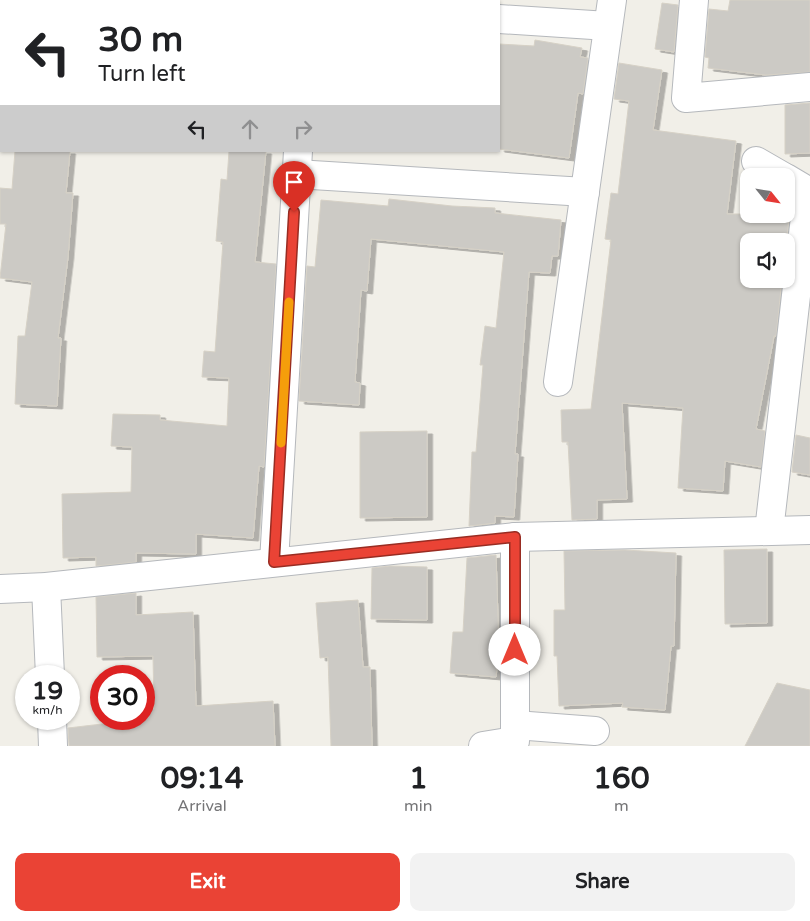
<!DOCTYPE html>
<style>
:root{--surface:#fff;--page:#f2f2f2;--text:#202124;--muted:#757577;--accent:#ea4335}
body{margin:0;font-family:"Varela Round",sans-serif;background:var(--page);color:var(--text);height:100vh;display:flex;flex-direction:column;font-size:19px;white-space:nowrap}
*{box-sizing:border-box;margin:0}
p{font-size:16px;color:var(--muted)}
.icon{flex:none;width:28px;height:28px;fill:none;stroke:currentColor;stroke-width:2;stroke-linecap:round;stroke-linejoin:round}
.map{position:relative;height:746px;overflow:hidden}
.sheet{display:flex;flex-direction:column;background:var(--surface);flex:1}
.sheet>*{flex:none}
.banner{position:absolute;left:0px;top:0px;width:500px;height:152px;box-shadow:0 1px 4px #0004;background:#fff;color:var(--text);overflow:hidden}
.needle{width:32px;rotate:120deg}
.tools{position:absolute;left:740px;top:168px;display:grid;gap:10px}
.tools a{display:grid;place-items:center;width:55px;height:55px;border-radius:10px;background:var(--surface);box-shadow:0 1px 4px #0004;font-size:25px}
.speed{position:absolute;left:15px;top:665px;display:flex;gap:10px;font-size:25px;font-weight:700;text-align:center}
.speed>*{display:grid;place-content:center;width:65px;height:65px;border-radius:50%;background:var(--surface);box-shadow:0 1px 4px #0004;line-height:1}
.speed small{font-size:12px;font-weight:400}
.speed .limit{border:8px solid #d22;background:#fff;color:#111}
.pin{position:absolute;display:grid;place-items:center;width:42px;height:42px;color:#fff;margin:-51px -21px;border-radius:50% 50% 50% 0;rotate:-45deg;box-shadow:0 0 5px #0007}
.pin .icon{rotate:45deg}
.me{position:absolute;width:55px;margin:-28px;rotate:0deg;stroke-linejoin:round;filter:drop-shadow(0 0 4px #0008)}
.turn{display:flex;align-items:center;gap:18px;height:105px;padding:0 15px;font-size:22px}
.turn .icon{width:65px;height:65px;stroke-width:2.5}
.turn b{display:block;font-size:35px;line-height:42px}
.lanes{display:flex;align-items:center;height:48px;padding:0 15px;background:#0003;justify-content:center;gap:25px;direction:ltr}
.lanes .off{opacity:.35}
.eta{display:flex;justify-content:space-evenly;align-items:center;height:85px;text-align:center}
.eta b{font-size:30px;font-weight:700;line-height:35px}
.cta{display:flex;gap:10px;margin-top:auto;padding:10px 15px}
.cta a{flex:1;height:58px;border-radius:10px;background:var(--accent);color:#fff;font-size:20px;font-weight:700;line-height:58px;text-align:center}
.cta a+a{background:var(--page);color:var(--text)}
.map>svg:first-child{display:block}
</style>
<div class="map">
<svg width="810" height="746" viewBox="0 0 810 746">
<defs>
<filter id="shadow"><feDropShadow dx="5.5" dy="3" stdDeviation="0" flood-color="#0004"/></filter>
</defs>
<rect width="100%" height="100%" fill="#f1efe8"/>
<g fill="#cccac5" stroke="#d6d1c6" filter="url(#shadow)">
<path d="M730,0H810V72L766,75L708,68L709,58L705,57L709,9L728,11Z"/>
<path d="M662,3L678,5L674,52L655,49Z"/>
<path d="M535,40L582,48L580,57L588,58L583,94L578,93L569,158L499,149V44L534,46Z"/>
<path d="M619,63L662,70L653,130L736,141L727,214H786V202H791L786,244V241H749V279H782L776,336H774L756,429L765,431L761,467L725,461L723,491L678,488L683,408L622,403L627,499L597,500V519L572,520L568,442H562L561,410L591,409L611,240L605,239L611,193L618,194L629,101L614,99Z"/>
<path d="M810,103V153L785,154V105Z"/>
<path d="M15,151H70L66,193H73L68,257L58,338H61L57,406L15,404L18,336H25L32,282L0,278L6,224H0V188L12,189Z"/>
<path d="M229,151H266L255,262L276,264L264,467L259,466L253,538L196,534V554L136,553V562L96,566V557L63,558L62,494L131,492L132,447L111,446L113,414L160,415V420L227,426L229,378L202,377L204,351L215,352L223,242L216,241L221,179L227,180Z"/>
<path d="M389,199L452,206L495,208V213L561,220L558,256H552L550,273L529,272L515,454H518L514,517L495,516V523L469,526L472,452H476L483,365H480L485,326L496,328L504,252L371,239L367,291L361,290L355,382L360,383L359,405L299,401L307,266L315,267L321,200L388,206Z"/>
<path d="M427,431V517L360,518V432Z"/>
<path d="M796,435L810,438V475L792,472Z"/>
<path d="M767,549V623L725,624L724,550Z"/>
<path d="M625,550L676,553L674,646H671L665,710L622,707L623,703L559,706L557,656H554V610H565L564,551Z"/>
<path d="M496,555L499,651L496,677L450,673L453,632H463L467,558Z"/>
<path d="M390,566L427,567V620L371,619L372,568Z"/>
<path d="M136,593V615L193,612L196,706L273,701L275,746H69L68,728L144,719L149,717L148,710L154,709L153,656L97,657L96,597Z"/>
<path d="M358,600L363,667H370L372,746H331L328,657L320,658L316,603Z"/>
<path d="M777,683L810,690V746H745Z"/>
</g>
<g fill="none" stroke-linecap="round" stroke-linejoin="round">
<g stroke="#b5b8bc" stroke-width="30">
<g id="minor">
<path d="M234,0L248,1"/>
<path d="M694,0L686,98L810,87"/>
<path d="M499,19L608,26"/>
<path d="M756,161L782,176"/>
<path d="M296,174L585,192"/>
<path d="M558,382L612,0"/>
<path d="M769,531L808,191L786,178"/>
<path d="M274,562L298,151"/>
<path d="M46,587L50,676"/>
<path d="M0,589L46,587L515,537L810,530"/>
<path d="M52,719L53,746"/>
<path d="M515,725L595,731"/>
<path d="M483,746L515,741V537"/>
</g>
</g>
<use href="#minor" stroke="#fff" stroke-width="28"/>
</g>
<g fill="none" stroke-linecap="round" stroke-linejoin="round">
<g stroke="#982c22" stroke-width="12">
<path id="route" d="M294,212L274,562L515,537V650"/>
</g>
<use href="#route" stroke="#ea4335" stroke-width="9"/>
<path stroke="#f59e0b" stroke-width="9" d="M281,443L289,302"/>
</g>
</svg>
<div class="tools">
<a><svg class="needle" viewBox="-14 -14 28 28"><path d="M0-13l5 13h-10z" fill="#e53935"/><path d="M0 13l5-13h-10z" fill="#757577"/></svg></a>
<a><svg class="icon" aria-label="sound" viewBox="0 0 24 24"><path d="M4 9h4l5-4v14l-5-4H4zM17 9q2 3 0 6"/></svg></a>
</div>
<div class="speed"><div>19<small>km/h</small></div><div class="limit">30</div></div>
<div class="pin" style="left:294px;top:212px;background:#d93025"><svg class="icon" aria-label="arrive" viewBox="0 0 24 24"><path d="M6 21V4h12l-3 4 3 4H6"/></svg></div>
<svg class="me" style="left:515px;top:650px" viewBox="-20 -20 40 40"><circle r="19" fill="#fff"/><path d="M0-13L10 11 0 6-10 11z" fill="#ea4335"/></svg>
<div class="banner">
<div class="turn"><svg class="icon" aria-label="left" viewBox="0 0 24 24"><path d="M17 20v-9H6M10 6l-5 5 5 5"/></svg><div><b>30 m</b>Turn left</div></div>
<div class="lanes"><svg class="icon" aria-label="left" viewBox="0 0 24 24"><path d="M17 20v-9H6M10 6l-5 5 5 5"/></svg><svg class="icon off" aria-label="ahead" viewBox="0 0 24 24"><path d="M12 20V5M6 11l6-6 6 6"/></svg><svg class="icon off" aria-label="right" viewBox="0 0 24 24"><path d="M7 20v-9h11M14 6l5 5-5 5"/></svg></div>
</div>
</div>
<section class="sheet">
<div class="eta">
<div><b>09:14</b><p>Arrival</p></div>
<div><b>1</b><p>min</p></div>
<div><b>160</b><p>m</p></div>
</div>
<div class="cta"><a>Exit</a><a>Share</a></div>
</section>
